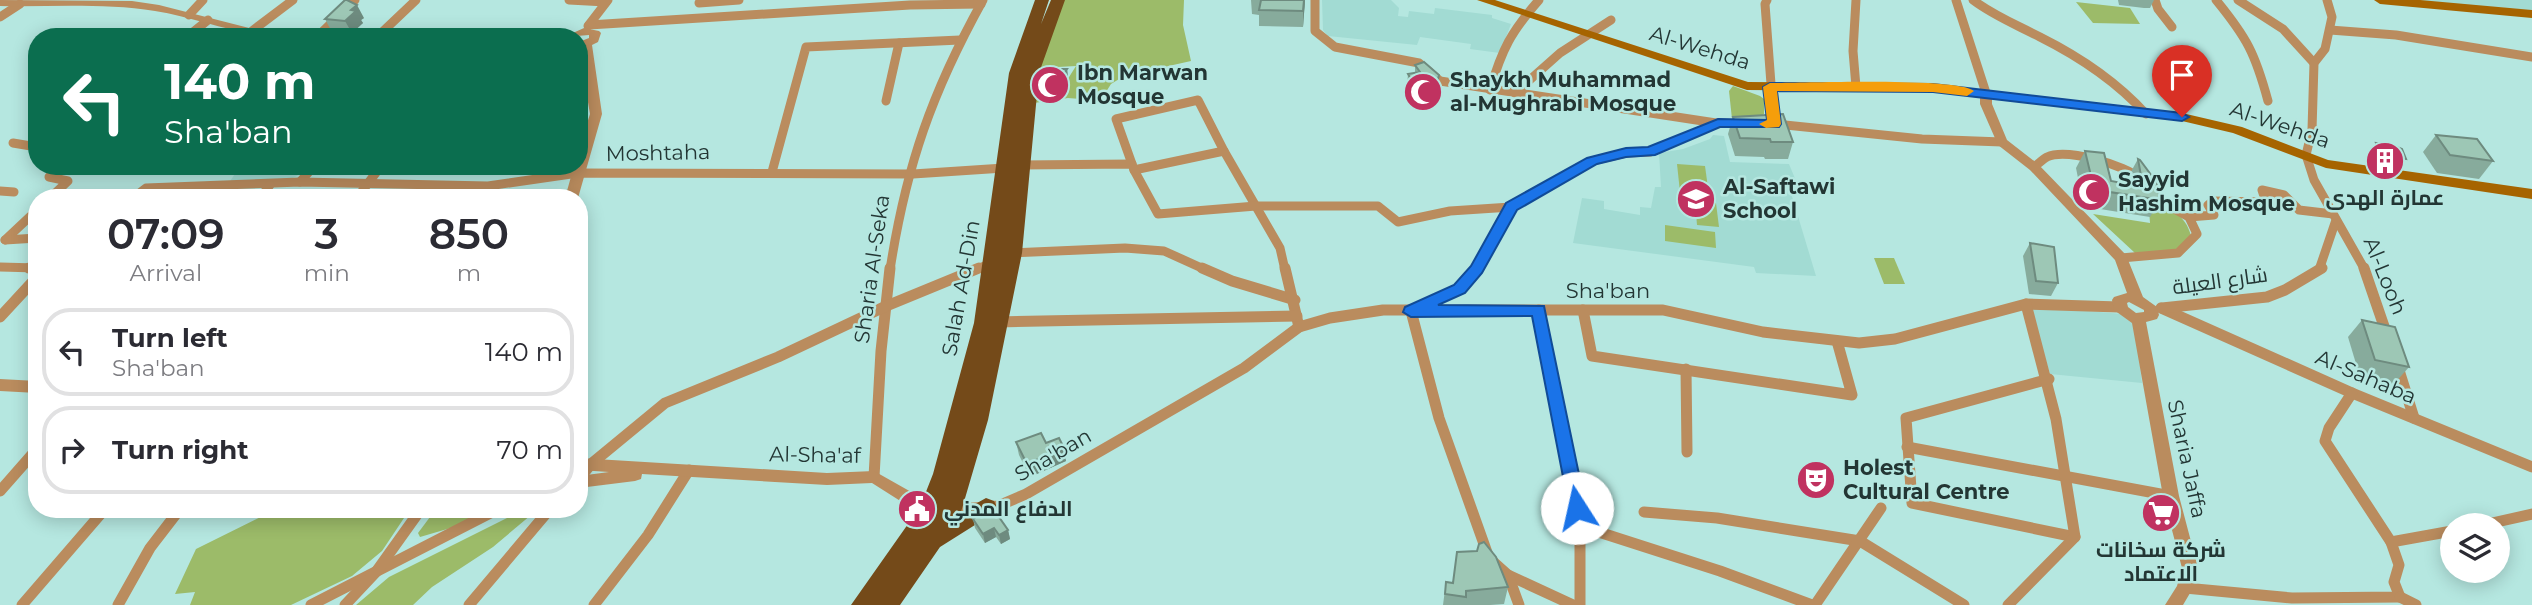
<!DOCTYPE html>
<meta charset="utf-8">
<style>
:root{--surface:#fff;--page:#f7f7f7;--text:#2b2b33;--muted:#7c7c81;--line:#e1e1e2}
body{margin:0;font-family:Montserrat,Cairo,sans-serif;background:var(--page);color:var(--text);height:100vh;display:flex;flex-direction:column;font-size:26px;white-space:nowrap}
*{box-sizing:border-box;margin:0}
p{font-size:23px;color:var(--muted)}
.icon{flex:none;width:38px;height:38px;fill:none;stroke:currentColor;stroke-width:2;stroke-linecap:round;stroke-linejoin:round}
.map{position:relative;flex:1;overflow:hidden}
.panel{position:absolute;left:28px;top:189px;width:560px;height:329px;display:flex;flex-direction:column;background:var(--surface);border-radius:28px;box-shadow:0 4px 18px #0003}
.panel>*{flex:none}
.hud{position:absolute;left:28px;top:28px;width:560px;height:147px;border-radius:28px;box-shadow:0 4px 18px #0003;background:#0b6e4f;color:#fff;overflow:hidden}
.fabs{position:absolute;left:2440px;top:513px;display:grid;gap:14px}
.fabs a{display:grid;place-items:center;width:70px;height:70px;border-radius:50%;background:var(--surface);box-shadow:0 4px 18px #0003;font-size:35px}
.pin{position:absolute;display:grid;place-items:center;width:60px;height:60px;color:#fff;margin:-72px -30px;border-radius:50% 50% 50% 0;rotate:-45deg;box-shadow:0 0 7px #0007}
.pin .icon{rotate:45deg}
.me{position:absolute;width:77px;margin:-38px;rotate:350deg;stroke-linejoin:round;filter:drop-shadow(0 0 5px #0008)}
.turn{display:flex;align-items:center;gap:24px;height:147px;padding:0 21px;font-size:32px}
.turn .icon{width:91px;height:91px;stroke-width:2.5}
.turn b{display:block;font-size:49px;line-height:60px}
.eta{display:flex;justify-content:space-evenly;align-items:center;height:119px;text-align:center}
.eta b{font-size:42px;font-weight:600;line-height:49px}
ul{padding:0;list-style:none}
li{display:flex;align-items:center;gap:21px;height:88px;margin:0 14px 10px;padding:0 7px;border:4px solid var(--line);border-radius:28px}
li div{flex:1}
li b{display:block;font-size:26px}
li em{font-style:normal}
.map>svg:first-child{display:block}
</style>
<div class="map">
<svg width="2532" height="605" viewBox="0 0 2532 605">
<rect width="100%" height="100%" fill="#b5e7e0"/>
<g fill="#a2dbd3">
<path d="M1322,0H1391L1399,8L1398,16L1408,17L1409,11L1434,14L1435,8L1492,15V18L1511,24L1500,53L1470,49L1471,44L1420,37L1417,45L1328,36L1323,30Z"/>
<path d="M2399,0H2532V10Z"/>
<path d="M1713,135L1724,136L1730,162L1789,164L1801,193H1791L1816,276L1756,273L1754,267L1573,243L1582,198L1604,201V209L1640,215V207L1651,208L1655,187H1661L1659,153L1683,149L1710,139Z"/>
<path d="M240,166H306L297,176L290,179L229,183Z"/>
<path d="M2030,306L2134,315L2142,383L2050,374Z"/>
</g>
<g fill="#9cbb69">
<path d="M1062,0H1184L1183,25L1191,61L1124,76L1111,84L1104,95L1093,100L1068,98L1034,103L1035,91L1059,93L1076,66L1039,68Z"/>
<path d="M2076,2L2130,8L2140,24L2093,23Z"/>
<path d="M1733,86L1760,96L1764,99V114L1757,118L1732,119L1729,91Z"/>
<path d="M1677,164L1705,166L1709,195L1680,192Z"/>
<path d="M2148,196C2167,207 2186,214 2191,236L2174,251L2135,253L2093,214L2150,223Z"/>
<path d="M1695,201L1716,203L1719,227L1697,225Z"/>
<path d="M1665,225L1715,232L1716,248L1665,241Z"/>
<path d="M1874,258H1894L1905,284H1884Z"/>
<path d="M277,509H410L382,551L352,576L291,605H190L195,592L175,594L196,549Z"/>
<path d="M436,509H490L454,527L420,537L418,533Z"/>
<path d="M525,509H529L531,515L493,547L432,587L413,605H356L389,577Z"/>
</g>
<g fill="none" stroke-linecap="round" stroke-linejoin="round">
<g stroke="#ba8c5e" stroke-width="9">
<path d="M569,0L606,2"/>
<path d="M1315,0V31L1335,47L1419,63L1440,81L1716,123"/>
<path d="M1767,0L1765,4L1774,124"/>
<path d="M1856,0L1853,51L1856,87"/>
<path d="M1956,0L1986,93"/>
<path d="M1973,0C1994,16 2017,25 2040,37C2080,57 2116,81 2146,114"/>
<path d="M2155,0L2158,9L2172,27"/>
<path d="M2216,0C2247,38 2255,53 2268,101"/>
<path d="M2238,0L2283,29L2314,63"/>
<path d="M2327,0L2332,17L2325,49L2314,63L2312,130L2306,155L2314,180L2365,270"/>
<path d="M699,3L739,0"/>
<path d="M189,15L203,0"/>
<path d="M0,17L20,4"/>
<path d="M589,25L910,5L981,4"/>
<path d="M588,26L608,0"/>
<path d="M2330,30L2396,35L2532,57"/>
<path d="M252,31L293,0"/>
<path d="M187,37L208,20"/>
<path d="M317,37L355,0"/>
<path d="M377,37L416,0"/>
<path d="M1490,90C1502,49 1511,32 1539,0"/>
<path d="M1515,93L1560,53L1611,20"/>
<path d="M886,101L899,43"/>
<path d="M1775,124L1922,139L2002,142"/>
<path d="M13,143L37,147"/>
<path d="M1132,164L1116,119L1198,100L1224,151"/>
<path d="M1020,165L1132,164L1134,170L1224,151L1280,248L1285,270"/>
<path d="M2034,167C2038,164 2043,159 2047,157C2067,148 2125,165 2141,179"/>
<path d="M1134,170L1158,214L1256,206H1378L1398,222L1450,211L1511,207"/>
<path d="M772,172L806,47L960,40"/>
<path d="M300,182L314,166"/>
<path d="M0,191L14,192"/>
<path d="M50,198L68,181L49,177L60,166"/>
<path d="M133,198L146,188L300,182L488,186L578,173L913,174L1004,168"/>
<path d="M260,198L270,185"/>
<path d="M357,198L381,166"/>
<path d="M2189,217L2214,215L2208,205L2213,201L2266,202L2262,190L2284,195L2299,210L2333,214"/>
<path d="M5,240L37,210"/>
<path d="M5,240L37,238"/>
<path d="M1013,253L1125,248L1164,251L1206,270"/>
<path d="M2121,258L2178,253L2197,234L2189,217L2153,197L2150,192"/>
<path d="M0,267L37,268"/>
<path d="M890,270C906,166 932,92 983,0"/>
<path d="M975,270L991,263"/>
<path d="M1477,270L1511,207L1525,197L1592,161L1626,153L1650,152L1718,123L1744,124"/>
<path d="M2319,270L2336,220"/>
</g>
<g stroke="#ba8c5e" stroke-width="11">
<path d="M29,268H37"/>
<path d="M1202,268L1232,281L1295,300"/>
<path d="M1285,268L1299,327"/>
<path d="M1478,268L1459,289L1411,311L1439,418L1489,558L1508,575L1573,605"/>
<path d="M2364,268L2387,335"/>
<path d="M2161,308L2352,393L2532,467"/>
<path d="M2162,308L2267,297L2285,290L2322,268"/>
<path d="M1539,310L1580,526V605"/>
<path d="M1583,310L1592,356L1852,395L1837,341"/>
<path d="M0,317L37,277"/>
<path d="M997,322L1297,316"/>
<path d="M2397,364L2414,418"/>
<path d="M1686,369L1687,452"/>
<path d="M2049,379L1906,418L1912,503L2075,537"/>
<path d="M2352,393L2329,428L2325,441L2391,542"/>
<path d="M1907,447L2171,496"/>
<path d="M874,477L881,351L890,268"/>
<path d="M579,479L591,464L665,403L778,357L884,307L979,268"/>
<path d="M0,491L37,449"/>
<path d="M949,510L998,506L1026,494L1244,368L1299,327L1330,318L1383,310H1663L1763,332L1859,343L1895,339L2026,304L2119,307"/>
<path d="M1644,512L1717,518L1860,541L1964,605"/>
<path d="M2483,525L2532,514"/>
<path d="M1580,526L1720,571L1812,605"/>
<path d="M1508,575L1519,605"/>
<path d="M2185,588L2292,598L2400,597L2394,582L2399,565L2391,542L2452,531"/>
<path d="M2400,597L2416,605"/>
<path d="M22,605L105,509"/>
<path d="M118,605L150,548L180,509"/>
<path d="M311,605L498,509"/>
<path d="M345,605L376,572L421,509"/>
<path d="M469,605L550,509"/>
<path d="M594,605L648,535L689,470"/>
<path d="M1815,605L1881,508"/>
<path d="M2008,605L2075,537L2056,419L2026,304"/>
</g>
<g fill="#ba8c5e" fill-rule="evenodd">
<path d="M0,0L132,1L159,5L285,37C241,37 199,18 155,11C104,3 51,7 0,6Z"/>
<path d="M584,28L599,31L601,33L598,42L592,45L602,114L578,198H565L574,166H579V149L590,114L579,49V42L589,38V35L564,37Z"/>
<path d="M1986,89L1992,93V104L2007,140L2038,164L2126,255L2143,297L2157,307L2159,315L2157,319L2146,322L2179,496L2198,568L2193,588L2183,605H2165L2177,586L2182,568L2163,496L2132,323L2114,310L2112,300L2114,297L2127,293L2115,260L2030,170L1998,145L1980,104V93ZM2129,302L2144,310V312L2136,313L2128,307L2127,303Z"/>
<path d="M0,379L37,381V393L0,391Z"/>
<path d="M579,458L827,473L874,471L936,506L938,511L936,516L930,518L924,516L872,483L827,485L642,474L641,479L635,481L579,488V476L609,472L579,470Z"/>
</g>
<g fill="#a66400" fill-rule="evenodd">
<path d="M1477,0H1495L1748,82L1933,84L2182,113L2242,127L2328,160L2532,189V199L2326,168L2233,133L2182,121L1933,92L1747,90Z"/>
<path d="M2374,0H2420L2532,10V18L2380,4Z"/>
</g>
<path fill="#744a19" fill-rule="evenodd" d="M1035,0H1049L1041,24L1051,0H1065L1039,73L1022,253L988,420L961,512L986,498L994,501L997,507L994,513L940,547L900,605H851L920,507L933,474L974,323L1009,73Z"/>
</g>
<g fill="#87ab9c">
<path d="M1251,0H1305L1303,27L1259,26V15L1252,14Z"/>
<path d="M2118,0H2154L2150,8H2144L2119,5Z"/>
<path d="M364,18L361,20L363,23L352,33L332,32L325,19Z"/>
<path d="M1415,65L1438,88L1436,96L1430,102H1416L1407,87L1408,74L1415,73Z"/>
<path d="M1067,69L1068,77L1058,92L1040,90L1039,81Z"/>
<path d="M1733,117L1793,142L1788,159H1765L1764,157L1735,156L1728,134Z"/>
<path d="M2436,135L2493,161L2479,179L2437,173L2423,152Z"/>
<path d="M2376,143L2406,159L2399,167L2374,163L2370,152Z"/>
<path d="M2085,151L2111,181L2129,184L2128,177L2138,159L2160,200L2150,217L2100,209L2097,200L2082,198L2076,168Z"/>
<path d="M2030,243L2058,283L2051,296L2029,294L2023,256Z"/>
<path d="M2362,320L2409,367L2394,384L2360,377L2348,337Z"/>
<path d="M1016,442L1066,461L1030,477L1019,455Z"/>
<path d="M973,519L1008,530L1010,539L1001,544L996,537L985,543L975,528Z"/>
<path d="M1457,552L1508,587L1504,604L1490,605H1443L1446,582L1453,583Z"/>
</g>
<g fill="#6e8b7f">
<path d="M1304,0H1305L1303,27V11Z"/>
<path d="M357,5L364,18L361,20L363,23L352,33L345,21L351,10Z"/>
<path d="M1067,69L1068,77L1058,92L1057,83Z"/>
<path d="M1439,75L1436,96L1430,102L1431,89Z"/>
<path d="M1064,448L1066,461L1030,477L1027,464Z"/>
<path d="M994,528L996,537L985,543L983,534Z"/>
<path d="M1008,530L1010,539L1001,544L999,535Z"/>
</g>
<g fill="#9dc7b5" stroke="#6e8b7f" stroke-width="2">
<path d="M345,0H347L357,5L351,10L356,11L345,21L325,19Z"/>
<path d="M1261,0H1304L1303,11L1259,10Z"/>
<path d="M1424,62L1439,75L1437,83L1431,89H1417L1408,74L1420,72L1415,65Z"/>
<path d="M1046,69H1067L1057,83L1039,81L1040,72Z"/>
<path d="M1783,114L1793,142H1771L1770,139L1740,138L1733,117Z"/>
<path d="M2436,135L2477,139L2493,161L2450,155Z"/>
<path d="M2376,143L2397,147L2402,149L2406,159L2380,154Z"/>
<path d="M2085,151L2104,153L2111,181L2143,187L2138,159L2140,160L2157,183L2160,200L2110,192L2107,182L2092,180Z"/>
<path d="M2030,243L2054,247L2058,283L2036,281Z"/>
<path d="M2362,320L2395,327L2409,367L2375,360Z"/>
<path d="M1041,433L1046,443L1059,438L1064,448L1027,464L1016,442Z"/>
<path d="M992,507L1008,530L999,535L994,528L983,534L973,519Z"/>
<path d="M1484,542L1496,557L1508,587L1466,591V597L1445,594L1446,582L1453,583L1457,552L1477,551L1479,544Z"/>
</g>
<path fill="#1a73e8" stroke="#114b97" stroke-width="2" d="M1770,83L1933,84L2182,113L2189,117L2182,121L1933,92L1777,91L1781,124L1779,127H1720L1655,155L1626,157L1597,164L1517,210L1482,273L1465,293L1438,305L1544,306L1586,508L1583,513L1577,515L1570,513L1532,316L1411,317L1403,312L1405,307L1454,285L1471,266L1506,203L1587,158L1626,148L1648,147L1718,119L1767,120L1763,87Z"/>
<path fill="#f59e0b" d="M1770,83C1802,83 1958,77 1974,91L1967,96L1933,92L1777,91L1781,124L1779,127L1766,128L1759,124L1767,120L1763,87Z"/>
<defs>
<g id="mosque-disc" transform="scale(2.0125)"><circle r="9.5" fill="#c03260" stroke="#b5e7e0"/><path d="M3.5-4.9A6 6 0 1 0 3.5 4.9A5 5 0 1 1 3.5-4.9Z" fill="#fff"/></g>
<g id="building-disc" transform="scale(2.0125)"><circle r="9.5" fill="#c03260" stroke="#b5e7e0"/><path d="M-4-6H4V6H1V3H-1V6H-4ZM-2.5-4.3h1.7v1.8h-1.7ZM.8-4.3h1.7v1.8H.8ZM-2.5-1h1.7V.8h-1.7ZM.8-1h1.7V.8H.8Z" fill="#fff"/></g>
<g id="school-disc" transform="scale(2.0125)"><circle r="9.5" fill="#c03260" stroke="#b5e7e0"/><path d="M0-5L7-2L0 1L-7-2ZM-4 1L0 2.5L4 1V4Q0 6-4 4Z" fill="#fff"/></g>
<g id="theatre-disc" transform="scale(2.0125)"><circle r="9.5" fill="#c03260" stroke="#b5e7e0"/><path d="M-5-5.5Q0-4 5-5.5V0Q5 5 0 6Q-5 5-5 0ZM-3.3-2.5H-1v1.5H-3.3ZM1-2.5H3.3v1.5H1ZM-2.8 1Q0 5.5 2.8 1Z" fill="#fff"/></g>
<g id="civic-disc" transform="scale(2.0125)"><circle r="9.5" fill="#c03260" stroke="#b5e7e0"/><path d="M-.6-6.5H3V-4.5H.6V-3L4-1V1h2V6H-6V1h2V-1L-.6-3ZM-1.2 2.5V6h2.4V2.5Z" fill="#fff"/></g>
<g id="supermarket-disc" transform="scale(2.0125)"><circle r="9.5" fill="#c03260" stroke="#b5e7e0"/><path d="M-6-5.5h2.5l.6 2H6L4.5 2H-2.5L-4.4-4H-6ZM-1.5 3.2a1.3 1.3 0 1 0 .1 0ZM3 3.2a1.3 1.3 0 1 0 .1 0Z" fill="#fff"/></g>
</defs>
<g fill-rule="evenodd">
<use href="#mosque-disc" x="1050" y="85"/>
<use href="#mosque-disc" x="1423" y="92"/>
<use href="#building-disc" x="2385" y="161"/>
<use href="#mosque-disc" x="2091" y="192"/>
<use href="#school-disc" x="1696" y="199"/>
<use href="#theatre-disc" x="1816" y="480"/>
<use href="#civic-disc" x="917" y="509"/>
<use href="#supermarket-disc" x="2161" y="513"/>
</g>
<g text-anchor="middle" stroke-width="5" stroke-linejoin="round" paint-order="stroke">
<g font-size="21" fill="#233634" stroke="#b5e7e0">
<text transform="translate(1700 48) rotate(17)" y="7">Al-Wehda</text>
<text transform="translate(2280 125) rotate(19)" y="7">Al-Wehda</text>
<text transform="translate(658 153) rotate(-1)" y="7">Moshtaha</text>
<text transform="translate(872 269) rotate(-82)" y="7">Sharia Al-Seka</text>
<text transform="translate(2385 276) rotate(68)" y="7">Al-Looh</text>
<text transform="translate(2220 281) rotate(-8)" y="7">شارع العيلة</text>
<text transform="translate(961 288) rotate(-80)" y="7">Salah Ad-Din</text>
<text x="1608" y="298">Sha'ban</text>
<text transform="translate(2366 377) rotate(23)" y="7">Al-Sahaba</text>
<text transform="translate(815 455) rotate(1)" y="7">Al-Sha'af</text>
<text transform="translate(1053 455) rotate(-30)" y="7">Sha'ban</text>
<text transform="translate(2187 459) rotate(78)" y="7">Sharia Jaffa</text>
</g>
<g font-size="21" font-weight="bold" fill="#233634" stroke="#b5e7e0" text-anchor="start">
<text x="1077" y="80">Ibn Marwan<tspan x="1077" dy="24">Mosque</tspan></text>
<text x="1450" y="87">Shaykh Muhammad<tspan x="1450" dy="24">al-Mughrabi Mosque</tspan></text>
<text x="2118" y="187">Sayyid<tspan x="2118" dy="24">Hashim Mosque</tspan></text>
<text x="1723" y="194">Al-Saftawi<tspan x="1723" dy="24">School</tspan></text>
<text x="2385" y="205" text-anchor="middle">عمارة الهدى</text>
<text x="1843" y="475">Holest<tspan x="1843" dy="24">Cultural Centre</tspan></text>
<text x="944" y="516">الدفاع المدني</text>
<text x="2161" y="557" text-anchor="middle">شركة سخانات<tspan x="2161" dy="24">الاعتماد</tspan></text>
</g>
</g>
</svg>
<div class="fabs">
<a><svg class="icon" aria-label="layers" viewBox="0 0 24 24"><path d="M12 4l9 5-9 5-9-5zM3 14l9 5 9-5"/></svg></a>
</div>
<div class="pin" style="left:2182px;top:117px;background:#d93025"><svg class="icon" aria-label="arrive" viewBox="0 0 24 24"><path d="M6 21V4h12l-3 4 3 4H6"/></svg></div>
<svg class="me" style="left:1577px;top:508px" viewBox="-20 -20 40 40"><circle r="19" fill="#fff"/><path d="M0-13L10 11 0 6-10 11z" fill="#1a73e8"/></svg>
<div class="hud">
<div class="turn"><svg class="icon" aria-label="left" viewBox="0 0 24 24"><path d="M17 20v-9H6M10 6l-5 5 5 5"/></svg><div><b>140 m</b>Sha'ban</div></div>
</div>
<section class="panel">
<div class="eta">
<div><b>07:09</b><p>Arrival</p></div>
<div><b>3</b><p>min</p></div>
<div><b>850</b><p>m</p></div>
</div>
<ul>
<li><svg class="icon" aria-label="left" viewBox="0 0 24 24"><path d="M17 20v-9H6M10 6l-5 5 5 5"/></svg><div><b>Turn left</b><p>Sha'ban</p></div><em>140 m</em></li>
<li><svg class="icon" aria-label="right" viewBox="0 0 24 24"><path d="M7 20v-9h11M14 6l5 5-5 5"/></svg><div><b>Turn right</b></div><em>70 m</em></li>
</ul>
</section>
</div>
